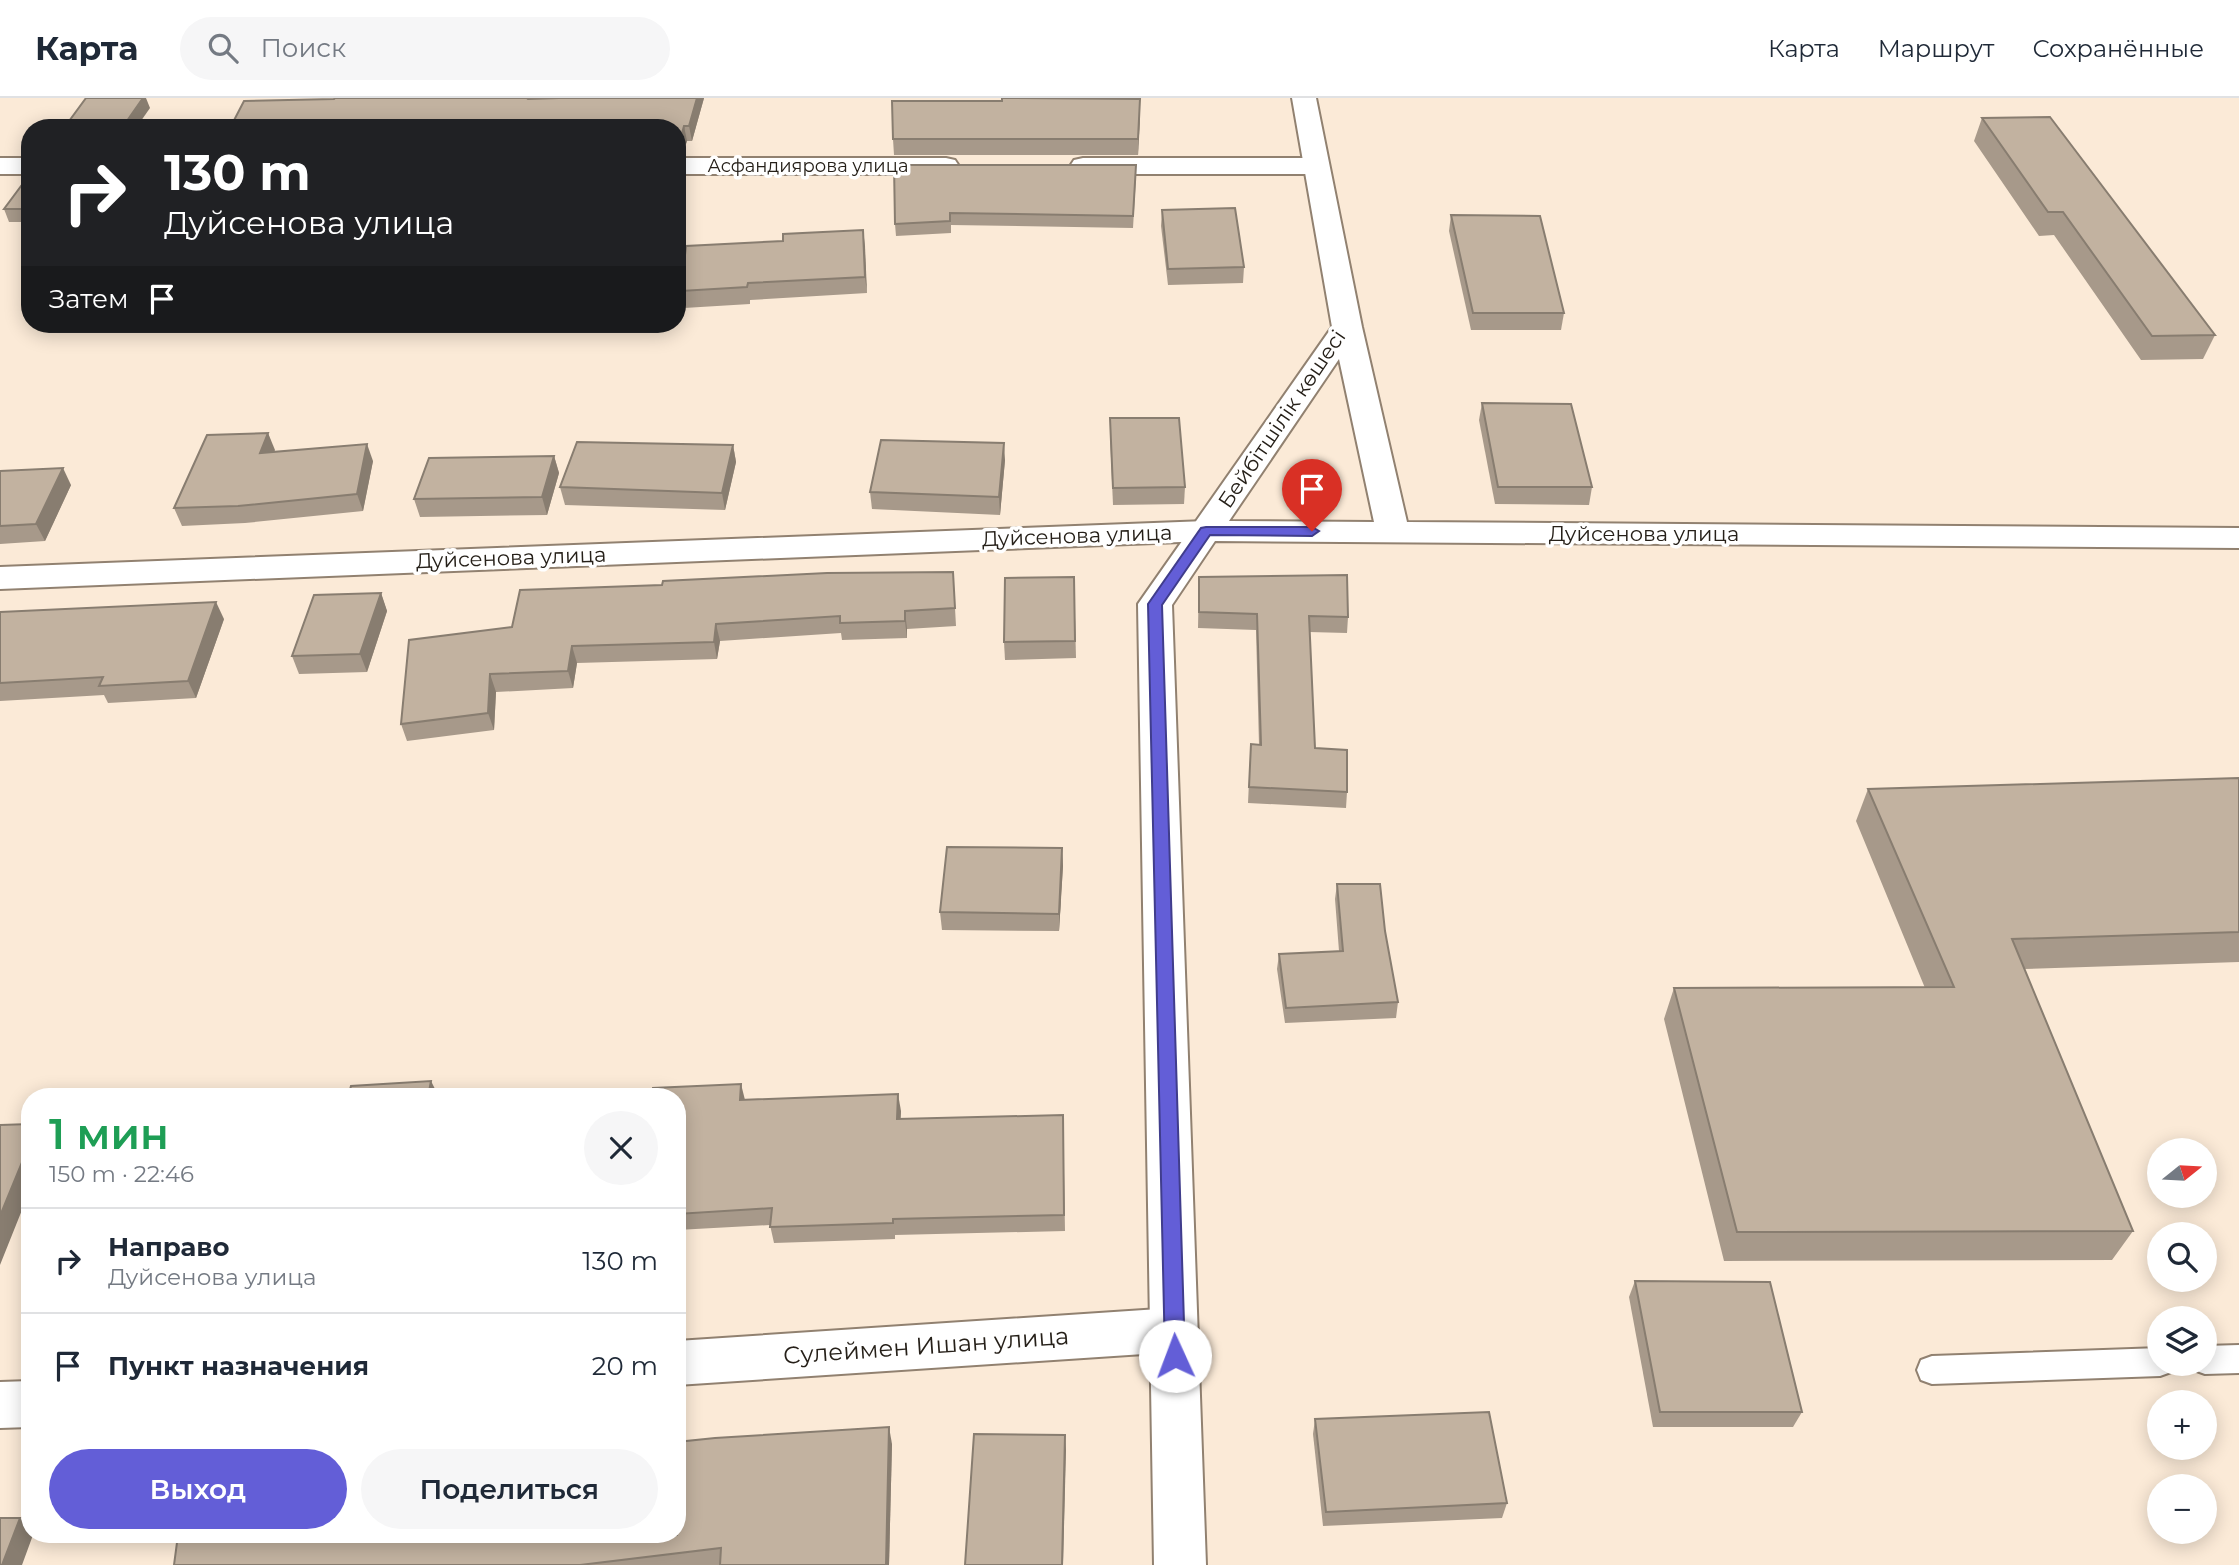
<!DOCTYPE html>
<html lang="ru">
<meta charset="utf-8">
<style>
:root{--surface:#fff;--page:#f6f6f7;--text:#1f2937;--muted:#747a83;--line:#e0e1e3;--accent:#635ed7}
body{margin:0;font-family:Montserrat,sans-serif;background:var(--page);color:var(--text);height:100vh;display:flex;flex-direction:column;font-size:26px;white-space:nowrap}
*{box-sizing:border-box;margin:0}
p{font-size:23px;color:var(--muted)}
.icon{flex:none;width:38px;height:38px;fill:none;stroke:currentColor;stroke-width:2;stroke-linecap:round;stroke-linejoin:round}
.map{position:relative;flex:1;overflow:hidden}
.panel{position:absolute;left:21px;top:990px;width:665px;height:455px;display:flex;flex-direction:column;background:var(--surface);border-radius:28px;box-shadow:0 4px 18px #0003}
.panel>*{flex:none}
.hud{position:absolute;left:21px;top:21px;width:665px;height:214px;border-radius:28px;box-shadow:0 4px 18px #0003;background:#202124;color:#fff;overflow:hidden}
.needle{width:46px;rotate:72deg}
.fabs{position:absolute;left:2147px;top:1040px;display:grid;gap:14px}
.fabs a{display:grid;place-items:center;width:70px;height:70px;border-radius:50%;background:var(--surface);box-shadow:0 4px 18px #0003;font-size:35px}
.pin{position:absolute;display:grid;place-items:center;width:60px;height:60px;color:#fff;margin:-72px -30px;border-radius:50% 50% 50% 0;rotate:-45deg;box-shadow:0 0 7px #0007}
.pin .icon{rotate:45deg}
.me{position:absolute;width:77px;margin:-38px;rotate:358deg;stroke-linejoin:round;filter:drop-shadow(0 0 5px #0008)}
.turn{display:flex;align-items:center;gap:24px;height:147px;padding:0 28px;font-size:32px}
.turn .icon{width:91px;height:91px;stroke-width:2.5}
.turn b{display:block;font-size:49px;line-height:60px}
.then{display:flex;align-items:center;height:66px;padding:0 28px;background:#0003;gap:14px;font-size:26px}
.round{display:grid;place-items:center;flex:none;width:74px;height:74px;border-radius:37px;background:var(--page)}
.summary{display:flex;align-items:center;justify-content:space-between;height:119px;padding:0 28px}
h1{font-size:42px;font-weight:600;line-height:52px;color:#1e9e55}
.action{display:flex;gap:14px;margin-top:auto;padding:14px 28px}
.action a{flex:1;height:80px;border-radius:42px;background:var(--accent);color:#fff;font-size:28px;font-weight:600;line-height:80px;text-align:center}
.action a+a{background:var(--page);color:var(--text)}
ul{padding:0;list-style:none}
li{display:flex;align-items:center;gap:21px;height:105px;padding:0 28px;border-top:2px solid var(--line)}
li div{flex:1}
li b{display:block;font-size:26px}
li em{font-style:normal}
header{display:flex;align-items:center;gap:42px;box-sizing:border-box;height:98px;padding:0 35px;background:var(--surface);border-bottom:2px solid var(--line)}
header strong{font-size:33px}
nav{display:flex;gap:38px;margin-inline-start:auto;font-size:24px}
.search{width:490px;height:63px;background:var(--page);display:flex;align-items:center;gap:18px;box-sizing:border-box;padding:0 24px;border-radius:38px;color:var(--muted);font-size:26px}
.map>svg:first-child{display:block}
</style>
<header>
<strong>Карта</strong>
<div class="search"><svg class="icon" aria-label="search" viewBox="0 0 24 24"><circle cx="10" cy="10" r="6"/><path d="M15 15l6 6"/></svg>Поиск</div>
<nav><a>Карта</a><a>Маршрут</a><a>Сохранённые</a></nav>
</header>
<div class="map">
<svg width="2239" height="1467" viewBox="0 0 2239 1467">
<rect width="100%" height="100%" fill="#fbead7"/>
<g fill="none" stroke-linecap="round" stroke-linejoin="round">
<g stroke="#918170" stroke-width="4">
<g id="service">
<path d="M2239,1247V1275L2205,1276L2194,1272L2191,1265H2205V1248Z"/>
<path d="M2160,1250V1265H2175L2171,1274L2160,1278L1932,1286L1921,1282L1917,1272L1921,1262L1932,1258Z"/>
</g>
</g>
<g stroke="#918170" stroke-width="4">
<g id="minor">
<rect x="0" y="60" width="30" height="16"/>
<path d="M677,60H946L955,62L959,68L955,74L946,76H677Z"/>
<path d="M1083,60H1316L1325,62L1329,68L1325,74L1316,76H1083L1074,74L1070,68L1074,62Z"/>
<path d="M1206,423L1218,426L1222,433L1218,440L1206,443L0,491V469Z"/>
<path d="M1174,1210L1191,1217L1198,1232L1191,1247L1174,1254L677,1287V1243Z"/>
<path d="M30,1283V1329L0,1330V1284Z"/>
</g>
</g>
<g stroke="#918170" stroke-width="4">
<path id="tertiary" d="M1292,0H1316L1362,229L1407,424L2239,430V450L1215,443L1172,507L1206,1467H1154L1138,506L1332,229ZM1339,261L1374,424L1229,423Z"/>
</g>
<use href="#service" fill="#fff" fill-rule="evenodd"/>
<use href="#minor" fill="#fff" fill-rule="evenodd"/>
<use href="#tertiary" fill="#fff" fill-rule="evenodd"/>
</g>
<g fill="#a7998a">
<path d="M559,0H704L692,43H687L682,57L677,59V30L536,1Z"/>
<path d="M1127,1L1140,17L1138,57H894L893,41Z"/>
<path d="M1982,20L2215,237L2203,261L2141,262L2054,137L2039,138L1974,43Z"/>
<path d="M30,76V124H9L4,111Z"/>
<path d="M1136,79L1133,130L951,127V135L896,138L895,126Z"/>
<path d="M1162,112L1244,169L1243,185L1168,187L1161,128Z"/>
<path d="M1451,117L1564,215L1561,232H1471L1449,133Z"/>
<path d="M863,132L867,195L750,202V206L684,210L681,193L783,143Z"/>
<path d="M1482,305L1592,389L1589,407L1495,406L1479,322Z"/>
<path d="M268,335L274,353L373,363L363,413L245,425L182,428L174,410Z"/>
<path d="M1110,337L1185,389L1184,406L1113,407Z"/>
<path d="M733,347L736,364L725,412L565,407L560,389Z"/>
<path d="M554,358L559,375L547,417L420,419L414,401Z"/>
<path d="M1005,362L1000,417L872,411L870,394Z"/>
<path d="M0,373L71,387L45,443L0,446Z"/>
<path d="M953,474L956,528L907,531V540L842,542L841,535L720,543L717,561L577,565L573,590L496,594L494,632L407,643L401,626L512,529L662,487Z"/>
<path d="M1074,479L1076,560L1005,562L1004,544Z"/>
<path d="M1199,479L1348,519L1347,535L1309,534L1315,650L1347,694L1346,710L1248,705L1250,662L1259,647L1256,532L1198,530Z"/>
<path d="M381,495L387,513L367,574L299,576L292,558Z"/>
<path d="M0,514L224,521L196,600L108,605L104,597L0,603Z"/>
<path d="M2239,680V864L2024,871L2133,1133L2112,1162L1724,1163L1664,921L1674,890H1925L1856,723L1868,691Z"/>
<path d="M1062,750L1063,768L1059,833L942,832L940,814Z"/>
<path d="M1337,786L1385,833L1398,904L1396,920L1285,925L1277,871L1279,856L1339,853L1335,801Z"/>
<path d="M677,999L745,1002L901,1013L900,1021L1063,1017L1065,1133L895,1137V1141L774,1145L770,1127L677,1132Z"/>
<path d="M1635,1183L1802,1314L1793,1329H1653L1629,1199Z"/>
<path d="M1315,1321L1507,1405L1502,1420L1323,1428L1313,1336Z"/>
<path d="M892,1346L889,1467H174Z"/>
</g>
<g fill="#887d70">
<path d="M143,0H146L150,10L136,30H122Z"/>
<path d="M697,0H704L692,43L689,28Z"/>
<path d="M1140,1V17L1138,57V41Z"/>
<path d="M684,28L687,43L682,57L677,59V43Z"/>
<path d="M863,132L865,148L867,195L865,179Z"/>
<path d="M268,335L275,352L267,372L260,355Z"/>
<path d="M1004,345L1005,362L1000,417L999,399Z"/>
<path d="M367,346L373,363L363,413L357,396Z"/>
<path d="M733,347L736,364L725,412L722,395Z"/>
<path d="M554,358L559,375L547,417L542,399Z"/>
<path d="M63,370L71,387L45,443L36,426Z"/>
<path d="M381,495L387,513L367,574L360,556Z"/>
<path d="M216,504L224,521L196,600L188,583Z"/>
<path d="M905,513L907,531V540L905,523Z"/>
<path d="M716,526L720,543L717,561L714,544Z"/>
<path d="M572,548L577,565L573,590L568,573Z"/>
<path d="M490,576L496,594L494,632L488,615Z"/>
<path d="M1062,750L1063,768L1059,833V816Z"/>
<path d="M431,983L439,999H428Z"/>
<path d="M741,986L745,1002H740Z"/>
<path d="M898,996L901,1013L900,1037L897,1021Z"/>
<path d="M30,1045V1092L0,1167V1118Z"/>
<path d="M889,1329L892,1346L889,1467H886Z"/>
<path d="M1065,1337L1066,1352L1063,1467H1062Z"/>
<path d="M20,1420L30,1430V1437H33L22,1467H2Z"/>
</g>
<g fill="#c2b2a0" stroke="#887d70" stroke-width="2">
<path d="M86,0H143L122,30H64Z"/>
<path d="M335,0H530L529,1L559,0H697L689,28H684L680,43H677V30H230L244,3L334,1Z"/>
<path d="M1002,0L1140,1L1138,41H893L892,3H1002Z"/>
<path d="M2050,19L2215,237L2152,238L2063,114H2048L1982,20Z"/>
<path d="M894,67H1136L1133,118L950,115V123L895,126Z"/>
<path d="M30,76V111H4Z"/>
<path d="M1235,110L1244,169L1168,171L1162,112Z"/>
<path d="M1451,117L1540,118L1564,215H1473Z"/>
<path d="M863,132L865,179L748,185L747,189L681,193L686,148L783,143V136Z"/>
<path d="M1482,305L1571,306L1592,389H1498Z"/>
<path d="M1110,320H1179L1185,389L1113,390Z"/>
<path d="M268,335L260,355L367,346L357,396L238,408L174,410L207,337Z"/>
<path d="M881,342L1004,345L999,399L870,394Z"/>
<path d="M577,344L733,347L722,395L560,389Z"/>
<path d="M554,358L542,399L414,401L429,360Z"/>
<path d="M63,370L36,426L0,428V373Z"/>
<path d="M953,474L955,510L905,513V523L840,525V518L716,526L714,544L572,548L568,573L490,576L488,615L401,626L409,542L512,529L520,492L662,487L663,483L827,475Z"/>
<path d="M1347,477L1348,519L1309,518L1315,650L1347,652V694L1249,689L1251,646L1261,647L1257,516L1199,514V479Z"/>
<path d="M1074,479L1075,543L1004,544L1005,480Z"/>
<path d="M381,495L360,556L292,558L314,497Z"/>
<path d="M216,504L188,583L99,588L103,579L0,585V514Z"/>
<path d="M2239,680V834L2012,841L2133,1133L1737,1134L1674,890L1954,889L1868,691Z"/>
<path d="M947,749L1062,750L1059,816L940,814Z"/>
<path d="M1337,786H1380L1385,833L1398,904L1286,910L1279,856L1343,853Z"/>
<path d="M431,983L428,999H348L351,988Z"/>
<path d="M741,986L740,1002L898,996L897,1021L1063,1017L1064,1117L893,1121V1125L770,1129L772,1110L677,1116V999H652L653,990Z"/>
<path d="M252,995L251,999H217Z"/>
<path d="M30,1026V1045L0,1118V1027Z"/>
<path d="M1635,1183L1770,1184L1802,1314H1660Z"/>
<path d="M1489,1314L1507,1405L1326,1414L1315,1321Z"/>
<path d="M889,1329L886,1467H720L721,1450L580,1467H174L178,1437H677V1344L715,1340Z"/>
<path d="M974,1336L1065,1337L1062,1467H965Z"/>
<path d="M0,1420H20L2,1467H0Z"/>
</g>
<path fill="#635ed7" stroke="#403d8c" stroke-width="2" d="M1206,429H1312L1319,433L1312,438L1210,437L1162,507L1185,1258L1182,1264L1175,1267L1168,1264L1165,1258L1148,506L1201,430Z"/>
<g text-anchor="middle" stroke-width="7" stroke-linejoin="round" paint-order="stroke">
<g font-size="18" fill="#262019" stroke="#fff">
<text x="808" y="74">Асфандиярова улица</text>
</g>
<g font-size="21" fill="#262019" stroke="#fff">
<text transform="translate(1282 321) rotate(-56)" y="7">Бейбітшілік көшесі</text>
<text x="1644" y="443">Дуйсенова улица</text>
<text transform="translate(1077 438) rotate(-2)" y="7">Дуйсенова улица</text>
<text transform="translate(511 460) rotate(-2)" y="7">Дуйсенова улица</text>
</g>
<g font-size="24" fill="#262019" stroke="#fff">
<text transform="translate(926 1248) rotate(-4)" y="8">Сулеймен Ишан улица</text>
</g>
</g>
</svg>
<div class="fabs">
<a><svg class="needle" viewBox="-14 -14 28 28"><path d="M0-13l5 13h-10z" fill="#e53935"/><path d="M0 13l5-13h-10z" fill="#747a83"/></svg></a>
<a><svg class="icon" aria-label="search" viewBox="0 0 24 24"><circle cx="10" cy="10" r="6"/><path d="M15 15l6 6"/></svg></a>
<a><svg class="icon" aria-label="layers" viewBox="0 0 24 24"><path d="M12 4l9 5-9 5-9-5zM3 14l9 5 9-5"/></svg></a>
<a>+</a>
<a>−</a>
</div>
<div class="pin" style="left:1312px;top:433px;background:#d93025"><svg class="icon" aria-label="arrive" viewBox="0 0 24 24"><path d="M6 21V4h12l-3 4 3 4H6"/></svg></div>
<svg class="me" style="left:1175px;top:1258px" viewBox="-20 -20 40 40"><circle r="19" fill="#fff"/><path d="M0-13L10 11 0 6-10 11z" fill="#635ed7"/></svg>
<div class="hud">
<div class="turn"><svg class="icon" aria-label="right" viewBox="0 0 24 24"><path d="M7 20v-9h11M14 6l5 5-5 5"/></svg><div><b>130 m</b>Дуйсенова улица</div></div>
<div class="then">Затем<svg class="icon" aria-label="arrive" viewBox="0 0 24 24"><path d="M6 21V4h12l-3 4 3 4H6"/></svg></div>
</div>
<section class="panel">
<div class="summary"><div><h1>1 мин</h1><p>150 m · 22:46</p></div><a class="round"><svg class="icon" aria-label="close" viewBox="0 0 24 24"><path d="M6 6l12 12M18 6L6 18"/></svg></a></div>
<ul>
<li><svg class="icon" aria-label="right" viewBox="0 0 24 24"><path d="M7 20v-9h11M14 6l5 5-5 5"/></svg><div><b>Направо</b><p>Дуйсенова улица</p></div><em>130 m</em></li>
<li><svg class="icon" aria-label="arrive" viewBox="0 0 24 24"><path d="M6 21V4h12l-3 4 3 4H6"/></svg><div><b>Пункт назначения</b></div><em>20 m</em></li>
</ul>
<div class="action"><a>Выход</a><a>Поделиться</a></div>
</section>
</div>
